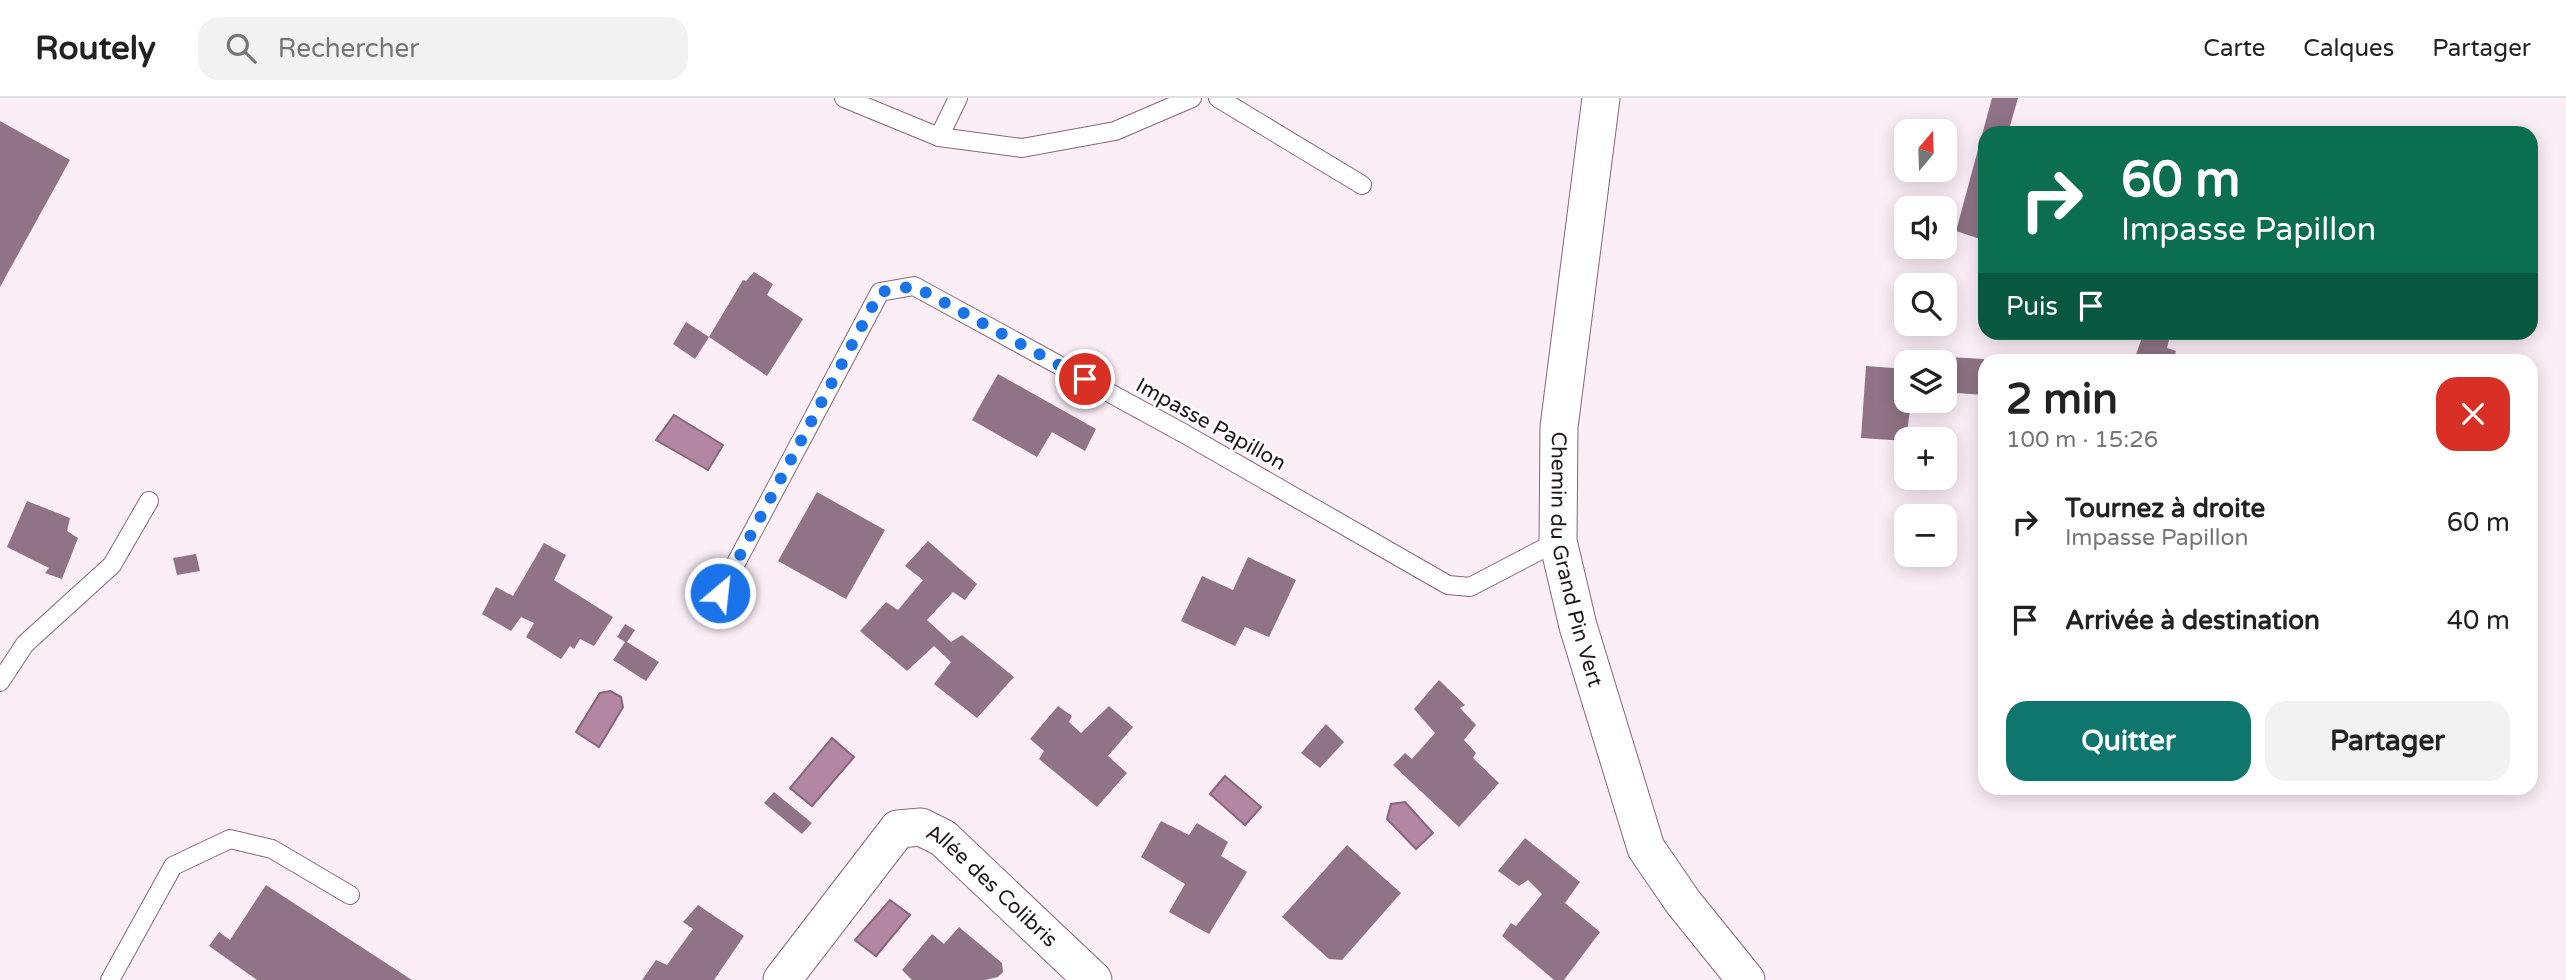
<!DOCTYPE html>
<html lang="fr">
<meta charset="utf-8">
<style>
:root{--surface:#fff;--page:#f2f2f2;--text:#222;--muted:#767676;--line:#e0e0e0;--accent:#0f766e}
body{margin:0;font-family:"Varela Round",sans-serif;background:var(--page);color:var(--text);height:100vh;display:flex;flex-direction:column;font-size:26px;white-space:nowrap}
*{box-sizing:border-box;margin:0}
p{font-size:23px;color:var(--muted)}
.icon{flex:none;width:38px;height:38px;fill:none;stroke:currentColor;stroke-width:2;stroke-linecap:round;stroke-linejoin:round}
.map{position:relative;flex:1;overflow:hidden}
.side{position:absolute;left:1978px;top:256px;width:560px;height:441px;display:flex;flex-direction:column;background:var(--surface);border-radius:21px;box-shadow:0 4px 18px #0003}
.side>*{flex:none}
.guide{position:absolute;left:1978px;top:28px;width:560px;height:214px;border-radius:21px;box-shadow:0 4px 18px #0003;background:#0b6e4f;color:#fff;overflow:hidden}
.needle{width:46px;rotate:19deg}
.controls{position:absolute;left:1894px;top:21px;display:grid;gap:14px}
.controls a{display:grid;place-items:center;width:63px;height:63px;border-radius:14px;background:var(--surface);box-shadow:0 4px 18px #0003;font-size:35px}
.pin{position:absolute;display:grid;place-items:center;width:60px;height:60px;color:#fff;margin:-30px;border:4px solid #fff;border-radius:50%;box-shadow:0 2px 7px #0007}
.me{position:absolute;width:77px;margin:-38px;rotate:28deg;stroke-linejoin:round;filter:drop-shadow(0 0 5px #0008)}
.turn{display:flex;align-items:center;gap:24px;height:147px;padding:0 28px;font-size:32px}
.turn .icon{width:91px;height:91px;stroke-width:2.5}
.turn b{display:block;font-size:49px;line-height:60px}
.then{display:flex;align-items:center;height:66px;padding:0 28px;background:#0003;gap:14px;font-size:26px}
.round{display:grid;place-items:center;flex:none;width:74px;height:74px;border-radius:21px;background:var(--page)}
.headline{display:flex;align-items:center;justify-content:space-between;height:119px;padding:0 28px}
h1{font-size:42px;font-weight:700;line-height:52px}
.button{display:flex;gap:14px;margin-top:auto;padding:14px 28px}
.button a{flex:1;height:80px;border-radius:21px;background:var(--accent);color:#fff;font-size:28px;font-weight:700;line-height:80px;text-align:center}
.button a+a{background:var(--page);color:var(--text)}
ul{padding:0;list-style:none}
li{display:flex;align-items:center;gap:21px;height:98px;padding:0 28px}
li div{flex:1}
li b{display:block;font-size:26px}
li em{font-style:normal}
header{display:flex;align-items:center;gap:42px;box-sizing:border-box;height:98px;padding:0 35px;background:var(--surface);border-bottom:2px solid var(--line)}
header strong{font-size:33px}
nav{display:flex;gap:38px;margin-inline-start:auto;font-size:24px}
.search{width:490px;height:63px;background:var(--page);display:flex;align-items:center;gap:18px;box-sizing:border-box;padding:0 24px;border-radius:21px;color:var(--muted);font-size:26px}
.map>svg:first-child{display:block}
</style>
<header>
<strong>Routely</strong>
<div class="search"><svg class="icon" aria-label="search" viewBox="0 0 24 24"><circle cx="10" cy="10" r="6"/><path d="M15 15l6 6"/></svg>Rechercher</div>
<nav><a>Carte</a><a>Calques</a><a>Partager</a></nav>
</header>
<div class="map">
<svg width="2566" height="882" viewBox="0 0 2566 882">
<rect width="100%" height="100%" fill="#fceef7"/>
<g fill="#b387a4" stroke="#88657c" stroke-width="2">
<path d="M674,317L723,347L708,372L656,342Z"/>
<path d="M610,593L621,599L623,609L599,649L576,634L600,595Z"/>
<path d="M832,640L854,659L812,708L790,690Z"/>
<path d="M1225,678L1261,709L1245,727L1210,696Z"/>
<path d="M1405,704L1433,735L1416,751L1387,721L1391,706Z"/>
<path d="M890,802L910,817L876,858L855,842Z"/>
</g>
<g fill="#907386">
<path d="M1992,0H2018L2008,35H1984V124L1980,141L1956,133Z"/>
<path d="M0,23L70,62L0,189Z"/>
<path d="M754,174L773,186L767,197L803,221L767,278L709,239L743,182L746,183Z"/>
<path d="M686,224L709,239L695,261L673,246Z"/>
<path d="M2144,234H2171L2167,250L2176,253L2173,262H2134Z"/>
<path d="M1912,257L1984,261V297L1944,294V264H1911Z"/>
<path d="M1866,268L1906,271V303H1911L1906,343L1861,340Z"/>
<path d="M998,276L1096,331L1085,353L1052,334L1037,359L972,322Z"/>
<path d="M817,394L885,432L846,501L778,463Z"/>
<path d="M27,403L70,420L67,433L78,440L62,481L45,475L49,470L7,449Z"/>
<path d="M928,443L977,486L965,502L953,494L927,522L951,544L962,537L1014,579L977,620L934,586L951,564L934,548L907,573L860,533L886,504L898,512L923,482L905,468Z"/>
<path d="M544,445L566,457L554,482L613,519L594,548L580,541L574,551L570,548L561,561L526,539L534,525L521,519L511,533L482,516L496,489L513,498Z"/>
<path d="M196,456L200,473L177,477L173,460Z"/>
<path d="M1248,459L1296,482L1269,539L1245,529L1235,548L1181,523L1202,478L1233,492Z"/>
<path d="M625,526L635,532L627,544L659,564L646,583L613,562L625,544L617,539Z"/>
<path d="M1439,582L1465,607L1460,610L1476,627L1464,642L1476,655L1473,660L1499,685L1459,729L1393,667L1405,655L1412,661L1435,635L1414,611Z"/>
<path d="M1058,608L1072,618L1069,624L1081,635L1109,608L1133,629L1108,658L1127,675L1097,709L1039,661L1044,653L1030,641Z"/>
<path d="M1326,626L1344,644L1320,670L1301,655Z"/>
<path d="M774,694L812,725L802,736L764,705Z"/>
<path d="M1161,723L1189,737L1197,725L1228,744L1221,758L1247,774L1209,836L1169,814L1185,786L1141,759Z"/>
<path d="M1525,740L1580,784L1565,805L1600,834L1564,882H1554L1502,838L1511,825L1516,828L1542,796L1528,782L1519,788L1498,773Z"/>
<path d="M1347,747L1401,795L1342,862L1329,861L1282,819Z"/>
<path d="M266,787L412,882H257L209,848L219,834L230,842Z"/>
<path d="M698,807L744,838L714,882H642L656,862L667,867L693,831L683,824Z"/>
<path d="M959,829L1002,865L1003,874L998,879L985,882H912L902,872L932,836L944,846Z"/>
</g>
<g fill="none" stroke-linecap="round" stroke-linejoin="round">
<g stroke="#85687b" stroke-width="20">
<g id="lane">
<path d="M844,0L939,39L1022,50L1115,33L1192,0"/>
<path d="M1218,0L1362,87"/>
<path d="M939,39L958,0"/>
<path d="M720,495L880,194L914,188L1183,335L1448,487L1470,489L1558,443"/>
<path d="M0,584L25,546L112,467L149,403"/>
<path d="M110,882L173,768L230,741L272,751L350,797"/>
</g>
</g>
<g stroke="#85687b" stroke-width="39">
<g id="street">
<path id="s1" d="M1601,0L1559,329L1558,443L1578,528L1646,750L1683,804L1746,882"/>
<path id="s2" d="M782,882L898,731L921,729L943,740L1093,882"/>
</g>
</g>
<use href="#lane" stroke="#fff" stroke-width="18"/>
<use href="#street" stroke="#fff" stroke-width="37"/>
</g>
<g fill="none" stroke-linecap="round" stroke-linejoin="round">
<path stroke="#1a73e8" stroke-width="12" stroke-dasharray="0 21.6" d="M720,495L880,194L914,188L1085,281"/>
</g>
<g text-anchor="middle" stroke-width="5" stroke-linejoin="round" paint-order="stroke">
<g font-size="21" fill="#22161e" stroke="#fff">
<text transform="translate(1211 326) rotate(29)" y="7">Impasse Papillon</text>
<text dy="7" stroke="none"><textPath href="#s1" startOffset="466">Chemin du Grand Pin Vert</textPath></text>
<text dy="7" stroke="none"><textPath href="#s2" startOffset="306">Allée des Colibris</textPath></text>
</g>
</g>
</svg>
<div class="controls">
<a><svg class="needle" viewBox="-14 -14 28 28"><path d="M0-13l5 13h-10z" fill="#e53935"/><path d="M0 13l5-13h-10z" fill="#767676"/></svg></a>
<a><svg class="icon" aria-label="sound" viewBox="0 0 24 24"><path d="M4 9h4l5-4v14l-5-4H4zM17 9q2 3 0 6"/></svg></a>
<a><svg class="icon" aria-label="search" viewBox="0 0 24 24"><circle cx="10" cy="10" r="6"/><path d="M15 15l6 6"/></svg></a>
<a><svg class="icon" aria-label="layers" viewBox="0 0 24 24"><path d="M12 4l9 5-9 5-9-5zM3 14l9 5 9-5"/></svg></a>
<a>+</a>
<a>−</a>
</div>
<div class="pin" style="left:1085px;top:281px;background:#d93025"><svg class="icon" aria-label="arrive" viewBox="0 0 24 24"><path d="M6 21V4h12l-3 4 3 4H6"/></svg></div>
<svg class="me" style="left:720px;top:495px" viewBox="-20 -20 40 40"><circle r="17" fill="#1a73e8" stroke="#fff" stroke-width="3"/><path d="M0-11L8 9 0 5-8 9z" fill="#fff"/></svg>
<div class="guide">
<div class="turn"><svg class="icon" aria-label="right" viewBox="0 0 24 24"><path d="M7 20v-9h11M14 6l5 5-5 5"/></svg><div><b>60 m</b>Impasse Papillon</div></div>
<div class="then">Puis<svg class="icon" aria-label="arrive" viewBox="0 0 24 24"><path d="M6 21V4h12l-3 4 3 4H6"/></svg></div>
</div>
<section class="side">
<div class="headline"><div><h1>2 min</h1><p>100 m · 15:26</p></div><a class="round" style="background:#d93025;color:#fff"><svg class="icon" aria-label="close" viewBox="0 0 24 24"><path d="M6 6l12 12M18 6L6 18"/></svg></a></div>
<ul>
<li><svg class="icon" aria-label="right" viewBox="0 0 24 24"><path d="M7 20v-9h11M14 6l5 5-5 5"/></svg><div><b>Tournez à droite</b><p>Impasse Papillon</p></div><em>60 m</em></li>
<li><svg class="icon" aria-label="arrive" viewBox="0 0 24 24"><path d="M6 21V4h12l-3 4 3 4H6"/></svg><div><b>Arrivée à destination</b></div><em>40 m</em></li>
</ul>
<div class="button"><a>Quitter</a><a>Partager</a></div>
</section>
</div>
